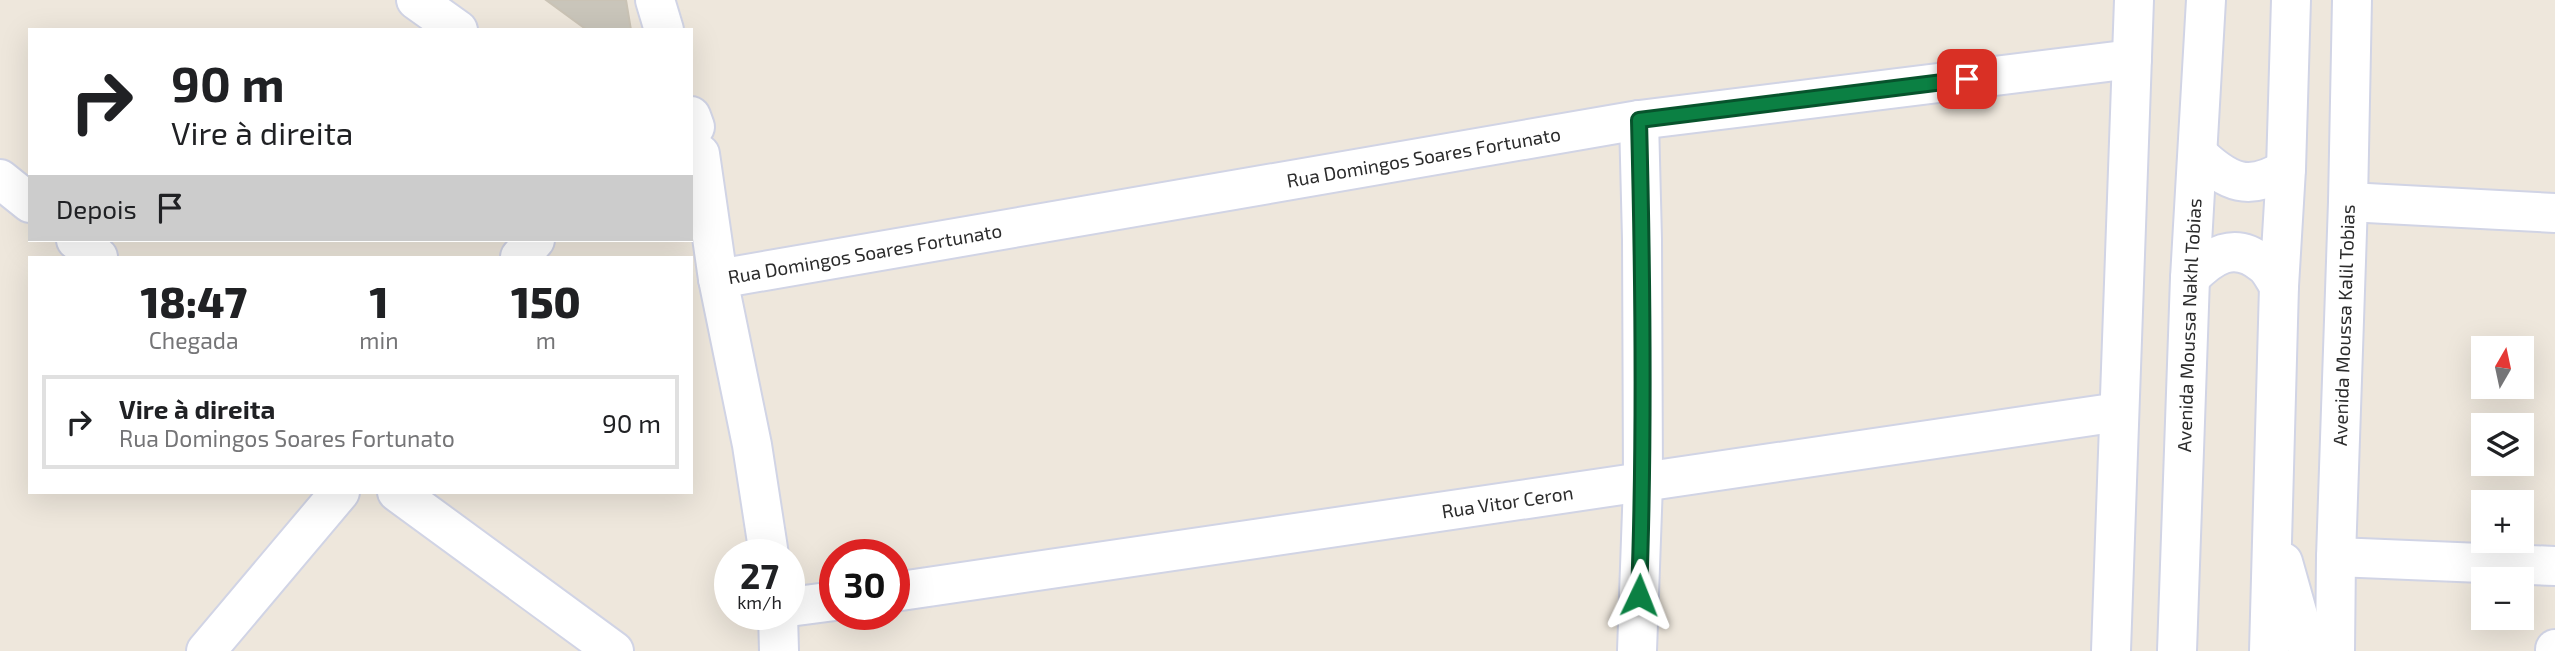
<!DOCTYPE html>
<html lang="pt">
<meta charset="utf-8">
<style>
:root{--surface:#fff;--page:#f2f2f2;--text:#202124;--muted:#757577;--line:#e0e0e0}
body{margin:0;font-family:"Exo 2",sans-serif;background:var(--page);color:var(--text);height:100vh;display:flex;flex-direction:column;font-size:26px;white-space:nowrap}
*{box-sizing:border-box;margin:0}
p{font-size:23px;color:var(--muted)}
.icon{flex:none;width:38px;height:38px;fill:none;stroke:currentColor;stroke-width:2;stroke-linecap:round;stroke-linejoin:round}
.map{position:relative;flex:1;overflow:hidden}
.drawer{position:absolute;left:28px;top:256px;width:665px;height:238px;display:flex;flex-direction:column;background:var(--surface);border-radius:0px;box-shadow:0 7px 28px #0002}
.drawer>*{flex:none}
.guide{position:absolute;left:28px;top:28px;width:665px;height:214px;border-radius:0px;box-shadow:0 7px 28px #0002;background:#fff;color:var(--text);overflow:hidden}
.needle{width:46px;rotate:9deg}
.controls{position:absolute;left:2471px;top:336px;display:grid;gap:14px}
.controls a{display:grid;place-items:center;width:63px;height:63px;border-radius:0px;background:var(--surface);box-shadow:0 7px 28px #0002;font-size:35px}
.speed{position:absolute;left:714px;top:539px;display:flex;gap:14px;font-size:35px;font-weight:700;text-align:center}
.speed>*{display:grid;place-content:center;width:91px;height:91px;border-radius:50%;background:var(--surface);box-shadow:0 7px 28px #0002;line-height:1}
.speed small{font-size:18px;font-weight:400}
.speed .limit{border:10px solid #d22;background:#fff;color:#111}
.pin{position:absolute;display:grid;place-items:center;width:60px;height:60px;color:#fff;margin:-30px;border-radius:14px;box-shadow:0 4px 10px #0006}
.me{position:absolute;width:77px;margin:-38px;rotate:2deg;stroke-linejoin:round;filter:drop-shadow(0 0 5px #0008)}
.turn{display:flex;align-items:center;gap:24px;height:147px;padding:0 28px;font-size:32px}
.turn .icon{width:91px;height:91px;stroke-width:2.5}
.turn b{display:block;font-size:49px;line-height:60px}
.then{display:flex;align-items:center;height:66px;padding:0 28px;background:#0003;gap:14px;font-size:26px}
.eta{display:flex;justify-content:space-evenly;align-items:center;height:119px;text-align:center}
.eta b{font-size:42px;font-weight:800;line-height:49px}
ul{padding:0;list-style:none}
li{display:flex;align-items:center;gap:21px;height:94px;margin:0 14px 10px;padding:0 14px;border:4px solid var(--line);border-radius:0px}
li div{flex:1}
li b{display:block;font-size:26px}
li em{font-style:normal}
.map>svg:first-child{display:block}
</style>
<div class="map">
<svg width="2555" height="651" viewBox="0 0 2555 651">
<rect width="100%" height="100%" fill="#eee7dc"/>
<path fill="#c9c5ba" stroke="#cac3b5" stroke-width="2" d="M546,0H626L631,30H587Z"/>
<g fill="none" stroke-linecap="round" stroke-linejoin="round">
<g stroke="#d1d4e5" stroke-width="42">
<g id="street">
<path d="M416,0L458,30"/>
<path d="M655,0L664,30"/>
<path d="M691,116L695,127"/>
<path d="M700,154L718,279L752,445L769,555"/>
<path d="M0,179L30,203"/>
<path d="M2348,202L2555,213"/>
<path d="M76,240L98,257"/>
<path d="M520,257L535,240"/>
<path id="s1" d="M718,279L1639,120L2132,59"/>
<path d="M397,492L614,651"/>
<path d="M2336,557L2555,566"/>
<path id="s2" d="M894,592L2119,412"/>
<path d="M789,607L835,601"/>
<path d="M778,614L779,651"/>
<path d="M206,651L340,492"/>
<path d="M1637,651L1643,483L1642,239L1639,120"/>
<path d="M2555,651V649"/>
</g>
</g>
<g stroke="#d1d4e5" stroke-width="42">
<g id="secondary">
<path d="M2198,154C2228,183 2249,192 2286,169"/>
<path d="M2190,278C2211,256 2234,240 2263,264C2270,269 2274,279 2279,286"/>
<path d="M2283,562L2308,651"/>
<path d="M2111,651L2134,0"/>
<path id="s3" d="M2177,651L2190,278L2206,0"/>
<path d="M2269,651L2279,286L2286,169L2291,0"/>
<path id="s4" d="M2335,651L2336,557L2348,202L2352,0"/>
</g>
</g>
<use href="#street" stroke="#fff" stroke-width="38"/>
<use href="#secondary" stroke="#fff" stroke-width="38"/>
</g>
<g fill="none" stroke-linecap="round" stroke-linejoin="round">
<g stroke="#07532c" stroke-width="18">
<path id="route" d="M1639,595C1645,437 1643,279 1639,120L1967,79"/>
</g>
<use href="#route" stroke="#0b8043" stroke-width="12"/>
</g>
<g text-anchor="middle" stroke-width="6" stroke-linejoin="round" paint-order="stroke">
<g font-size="19" fill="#2b2b2b" stroke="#fff">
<text dy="7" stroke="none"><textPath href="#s1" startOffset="716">Rua Domingos Soares Fortunato</textPath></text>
<text dy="7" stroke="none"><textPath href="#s1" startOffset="149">Rua Domingos Soares Fortunato</textPath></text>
<text dy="7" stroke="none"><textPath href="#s3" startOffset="326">Avenida Moussa Nakhl Tobias</textPath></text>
<text dy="7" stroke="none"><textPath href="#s4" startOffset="326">Avenida Moussa Kalil Tobias</textPath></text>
<text dy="7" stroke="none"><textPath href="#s2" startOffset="620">Rua Vitor Ceron</textPath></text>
</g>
</g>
</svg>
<div class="controls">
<a><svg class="needle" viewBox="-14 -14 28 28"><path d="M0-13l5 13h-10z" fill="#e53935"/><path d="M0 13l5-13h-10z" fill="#757577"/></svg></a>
<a><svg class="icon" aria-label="layers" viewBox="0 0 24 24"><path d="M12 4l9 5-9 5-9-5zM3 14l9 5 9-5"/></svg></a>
<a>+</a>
<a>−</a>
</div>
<div class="speed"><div>27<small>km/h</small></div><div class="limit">30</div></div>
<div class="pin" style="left:1967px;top:79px;background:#d93025"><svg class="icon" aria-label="arrive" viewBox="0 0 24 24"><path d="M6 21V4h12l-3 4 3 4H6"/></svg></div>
<svg class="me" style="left:1639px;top:595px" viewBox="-20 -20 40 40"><path d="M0-17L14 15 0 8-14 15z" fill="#0b8043" stroke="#fff" stroke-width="4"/></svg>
<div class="guide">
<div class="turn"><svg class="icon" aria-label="right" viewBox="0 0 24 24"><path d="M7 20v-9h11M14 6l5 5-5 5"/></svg><div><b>90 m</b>Vire à direita</div></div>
<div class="then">Depois<svg class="icon" aria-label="arrive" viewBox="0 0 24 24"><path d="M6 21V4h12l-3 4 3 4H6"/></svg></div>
</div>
<section class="drawer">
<div class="eta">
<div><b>18:47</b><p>Chegada</p></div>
<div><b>1</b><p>min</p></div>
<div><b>150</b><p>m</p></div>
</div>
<ul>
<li><svg class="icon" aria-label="right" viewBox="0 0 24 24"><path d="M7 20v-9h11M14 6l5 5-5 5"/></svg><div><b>Vire à direita</b><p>Rua Domingos Soares Fortunato</p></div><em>90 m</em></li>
</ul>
</section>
</div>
